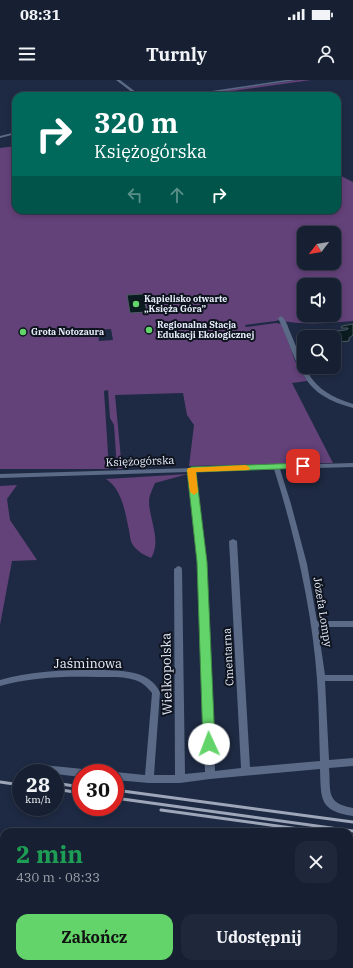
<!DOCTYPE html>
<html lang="pl">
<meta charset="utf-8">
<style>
:root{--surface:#162032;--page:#1f283a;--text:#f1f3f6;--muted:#9ea3ac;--line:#353e4d;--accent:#63d469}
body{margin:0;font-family:"IBM Plex Serif",serif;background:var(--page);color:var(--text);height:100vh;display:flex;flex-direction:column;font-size:15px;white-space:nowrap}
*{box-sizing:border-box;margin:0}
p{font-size:13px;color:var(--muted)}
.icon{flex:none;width:22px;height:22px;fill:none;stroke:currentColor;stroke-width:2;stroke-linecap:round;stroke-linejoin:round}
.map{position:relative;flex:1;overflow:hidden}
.sheet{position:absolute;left:0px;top:748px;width:353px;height:140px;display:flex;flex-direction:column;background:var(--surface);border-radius:12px 12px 0 0;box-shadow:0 2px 6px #0003,0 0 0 1px var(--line)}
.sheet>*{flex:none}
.hud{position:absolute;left:12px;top:12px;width:329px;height:122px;border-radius:12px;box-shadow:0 2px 6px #0003,0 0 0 1px var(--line);background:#00695c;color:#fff;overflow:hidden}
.needle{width:26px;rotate:239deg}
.fabs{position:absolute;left:297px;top:146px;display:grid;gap:8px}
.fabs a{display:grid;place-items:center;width:44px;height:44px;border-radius:8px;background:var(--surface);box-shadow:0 2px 6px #0003,0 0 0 1px var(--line);font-size:20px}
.speed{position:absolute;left:12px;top:684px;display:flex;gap:8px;font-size:20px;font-weight:700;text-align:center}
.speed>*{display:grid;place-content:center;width:52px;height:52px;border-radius:50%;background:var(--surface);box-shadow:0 2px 6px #0003,0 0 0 1px var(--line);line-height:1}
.speed small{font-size:10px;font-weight:400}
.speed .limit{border:6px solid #d22;background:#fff;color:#111}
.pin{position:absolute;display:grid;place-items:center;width:34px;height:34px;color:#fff;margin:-17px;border-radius:8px;box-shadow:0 2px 6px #0006}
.me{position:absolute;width:44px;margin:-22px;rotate:358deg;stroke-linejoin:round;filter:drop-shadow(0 0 3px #0008)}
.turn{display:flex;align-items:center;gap:14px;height:84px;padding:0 16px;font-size:18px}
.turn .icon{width:52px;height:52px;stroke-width:2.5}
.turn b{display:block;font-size:28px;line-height:34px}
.lanes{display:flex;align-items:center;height:38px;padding:0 16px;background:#0003;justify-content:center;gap:20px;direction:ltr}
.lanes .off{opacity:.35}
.round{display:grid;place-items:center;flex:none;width:42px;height:42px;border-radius:12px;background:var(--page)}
.overview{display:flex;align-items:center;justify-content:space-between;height:68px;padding:0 16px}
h1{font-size:24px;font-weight:700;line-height:30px;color:#1e9e55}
.cta{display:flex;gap:8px;margin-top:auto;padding:8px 16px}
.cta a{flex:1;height:46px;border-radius:12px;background:var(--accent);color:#111;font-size:16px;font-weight:700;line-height:46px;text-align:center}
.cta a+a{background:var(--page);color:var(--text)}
.status{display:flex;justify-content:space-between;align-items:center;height:28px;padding:0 20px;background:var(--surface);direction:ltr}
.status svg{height:11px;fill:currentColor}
header{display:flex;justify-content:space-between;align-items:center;height:52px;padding:0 16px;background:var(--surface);font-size:18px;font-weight:700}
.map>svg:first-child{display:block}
</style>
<div class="status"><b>08:31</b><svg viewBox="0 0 49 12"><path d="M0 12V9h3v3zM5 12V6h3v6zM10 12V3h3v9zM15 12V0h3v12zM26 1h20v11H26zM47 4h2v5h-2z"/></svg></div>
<header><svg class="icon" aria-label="menu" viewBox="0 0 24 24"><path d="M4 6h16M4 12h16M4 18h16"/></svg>Turnly<svg class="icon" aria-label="person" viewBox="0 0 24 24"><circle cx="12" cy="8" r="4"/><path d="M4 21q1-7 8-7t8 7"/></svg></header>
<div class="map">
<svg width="353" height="888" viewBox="0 0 353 888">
<rect width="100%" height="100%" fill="#1e2a43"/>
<g fill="#634179" fill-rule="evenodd">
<path d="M299,0H311L196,16H184Z"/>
<path d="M16,66V130H337V94L353,102V241C328,243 304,246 279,240L276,241L245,245L246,247L276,243L282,244L295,281L307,301L292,303L333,383L189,386L194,345L187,335L183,313L115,315L122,389H117L114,345L110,338L108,310L104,311L109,389H0V68ZM304,153H334V183H304ZM304,205H334V235H304ZM111,249L113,260L99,261L98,250Z"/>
<path d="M188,394L155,403C153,408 149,416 149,421C149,439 162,461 151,478C144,475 137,471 133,465C130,461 130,455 129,450C125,432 122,409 106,399Z"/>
<path d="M17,405L7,419L10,440L37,480L12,481L0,545V406Z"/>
</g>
<g fill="#0b1c20" stroke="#4d5b62">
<path d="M143,214L147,232L130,233L127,215Z"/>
<path d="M353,244V255L349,258V261L340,262L333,257C336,248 341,252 348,249V248H341L342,246Z"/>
</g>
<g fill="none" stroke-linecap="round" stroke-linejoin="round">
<g fill="#5b6a86" fill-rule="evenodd">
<path d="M281,236C286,239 288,247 290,252C307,291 308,310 353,324V328C342,325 331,321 322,315C298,300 290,262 278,238Z"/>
<path d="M353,383V387L280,389L291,424L307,484L317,541H353V547H318L325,595H353V601H325L329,680L353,678V686L329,688C331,711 325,723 353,728V736C319,731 321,719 320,689L210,699L180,703H149L115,700V693H112L115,692L145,695L152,613C147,607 142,602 135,600C123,596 110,597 98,597C65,596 31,597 0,606V600C30,591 63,590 94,590C107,590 121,590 134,593C145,595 155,602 160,612L154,695H175L174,489L178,486L181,487L182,489L185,694L205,692L198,482L188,392L0,398V394ZM274,389C295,456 312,529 317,599C319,626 319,654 320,681L250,687L237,461L233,459L229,461L241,688L215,691L206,482L194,392Z"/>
<path d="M43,685L83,689L86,690L88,693H81V697L55,694V693H43L40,692L38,689L40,686Z"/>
<rect x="213" y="884" width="12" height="4"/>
</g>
<path fill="#5b6a86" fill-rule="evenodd" d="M116,0H120L141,16H137Z"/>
<g fill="#5b6a86" fill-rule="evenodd">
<path d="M286,0H297L189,16H178Z"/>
<path d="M16,52V54L0,58V56Z"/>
</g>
<g stroke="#9ea7b9" stroke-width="3">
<path d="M0,702L21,705"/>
<path d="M61,704L81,707"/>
<path d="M55,709L81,713"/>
<path d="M115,710L353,742"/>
<path d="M115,718L353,751"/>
<path d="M161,730L299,749"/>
<path d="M349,756L353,757"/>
</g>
</g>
<path fill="#63d469" stroke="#408a44" d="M303,383L308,386L306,388L196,392L207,482L215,664L213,668L209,669L205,668L203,664L197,482L187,390L191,387Z"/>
<path fill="#f59e0b" d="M246,385L250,388L249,390L196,392L198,412L194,415L190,412L187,390L188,388Z"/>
<g fill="#63d469" stroke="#0e131e" stroke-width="1.5">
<circle cx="136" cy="224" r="4"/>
<circle cx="149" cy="250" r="4"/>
<circle cx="23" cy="252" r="4"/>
</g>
<g text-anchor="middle" stroke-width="4" stroke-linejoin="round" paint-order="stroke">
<g font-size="9" font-weight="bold" fill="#e8effc" stroke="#0e131e" text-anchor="start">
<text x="144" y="222">Kąpielisko otwarte<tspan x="144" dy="10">„Księża Góra”</tspan></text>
<text x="157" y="248">Regionalna Stacja<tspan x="157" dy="10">Edukacji Ekologicznej</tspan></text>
<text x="31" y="255">Grota Notozaura</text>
</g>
<g font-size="11" fill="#e8effc" stroke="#0e131e">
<text transform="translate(140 381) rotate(-2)" y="4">Księżogórska</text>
<text transform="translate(323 532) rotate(81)" y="4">Józefa Lompy</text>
<text transform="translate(228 577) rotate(-93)" y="4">Cmentarna</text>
</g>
<g font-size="13" fill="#e8effc" stroke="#0e131e">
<text x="88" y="588">Jaśminowa</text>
<text transform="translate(166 594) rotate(-91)" y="5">Wielkopolska</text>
</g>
</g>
</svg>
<div class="fabs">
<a><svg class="needle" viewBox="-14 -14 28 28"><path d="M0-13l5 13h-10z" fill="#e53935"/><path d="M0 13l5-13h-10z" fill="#9ea3ac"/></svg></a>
<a><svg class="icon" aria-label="sound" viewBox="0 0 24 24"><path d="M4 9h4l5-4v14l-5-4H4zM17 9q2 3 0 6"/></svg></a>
<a><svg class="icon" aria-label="search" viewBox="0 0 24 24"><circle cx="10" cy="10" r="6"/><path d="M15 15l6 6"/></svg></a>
</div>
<div class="speed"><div>28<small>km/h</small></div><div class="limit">30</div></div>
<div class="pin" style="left:303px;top:386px;background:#d93025"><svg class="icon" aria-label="arrive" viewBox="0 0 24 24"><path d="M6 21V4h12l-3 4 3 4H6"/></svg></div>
<svg class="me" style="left:209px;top:664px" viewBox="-20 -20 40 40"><circle r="19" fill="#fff"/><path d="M0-13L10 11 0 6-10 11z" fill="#63d469"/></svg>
<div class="hud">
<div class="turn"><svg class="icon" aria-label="right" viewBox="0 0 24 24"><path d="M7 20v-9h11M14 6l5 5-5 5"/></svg><div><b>320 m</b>Księżogórska</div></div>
<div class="lanes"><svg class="icon off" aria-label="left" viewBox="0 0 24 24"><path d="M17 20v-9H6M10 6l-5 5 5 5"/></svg><svg class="icon off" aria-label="ahead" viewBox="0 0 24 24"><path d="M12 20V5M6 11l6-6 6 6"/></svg><svg class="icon" aria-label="right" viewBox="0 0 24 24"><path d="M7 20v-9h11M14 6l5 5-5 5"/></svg></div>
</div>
<section class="sheet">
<div class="overview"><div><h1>2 min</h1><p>430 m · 08:33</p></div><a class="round"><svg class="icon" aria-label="close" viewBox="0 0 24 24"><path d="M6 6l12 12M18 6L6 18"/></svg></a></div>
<div class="cta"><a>Zakończ</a><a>Udostępnij</a></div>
</section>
</div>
